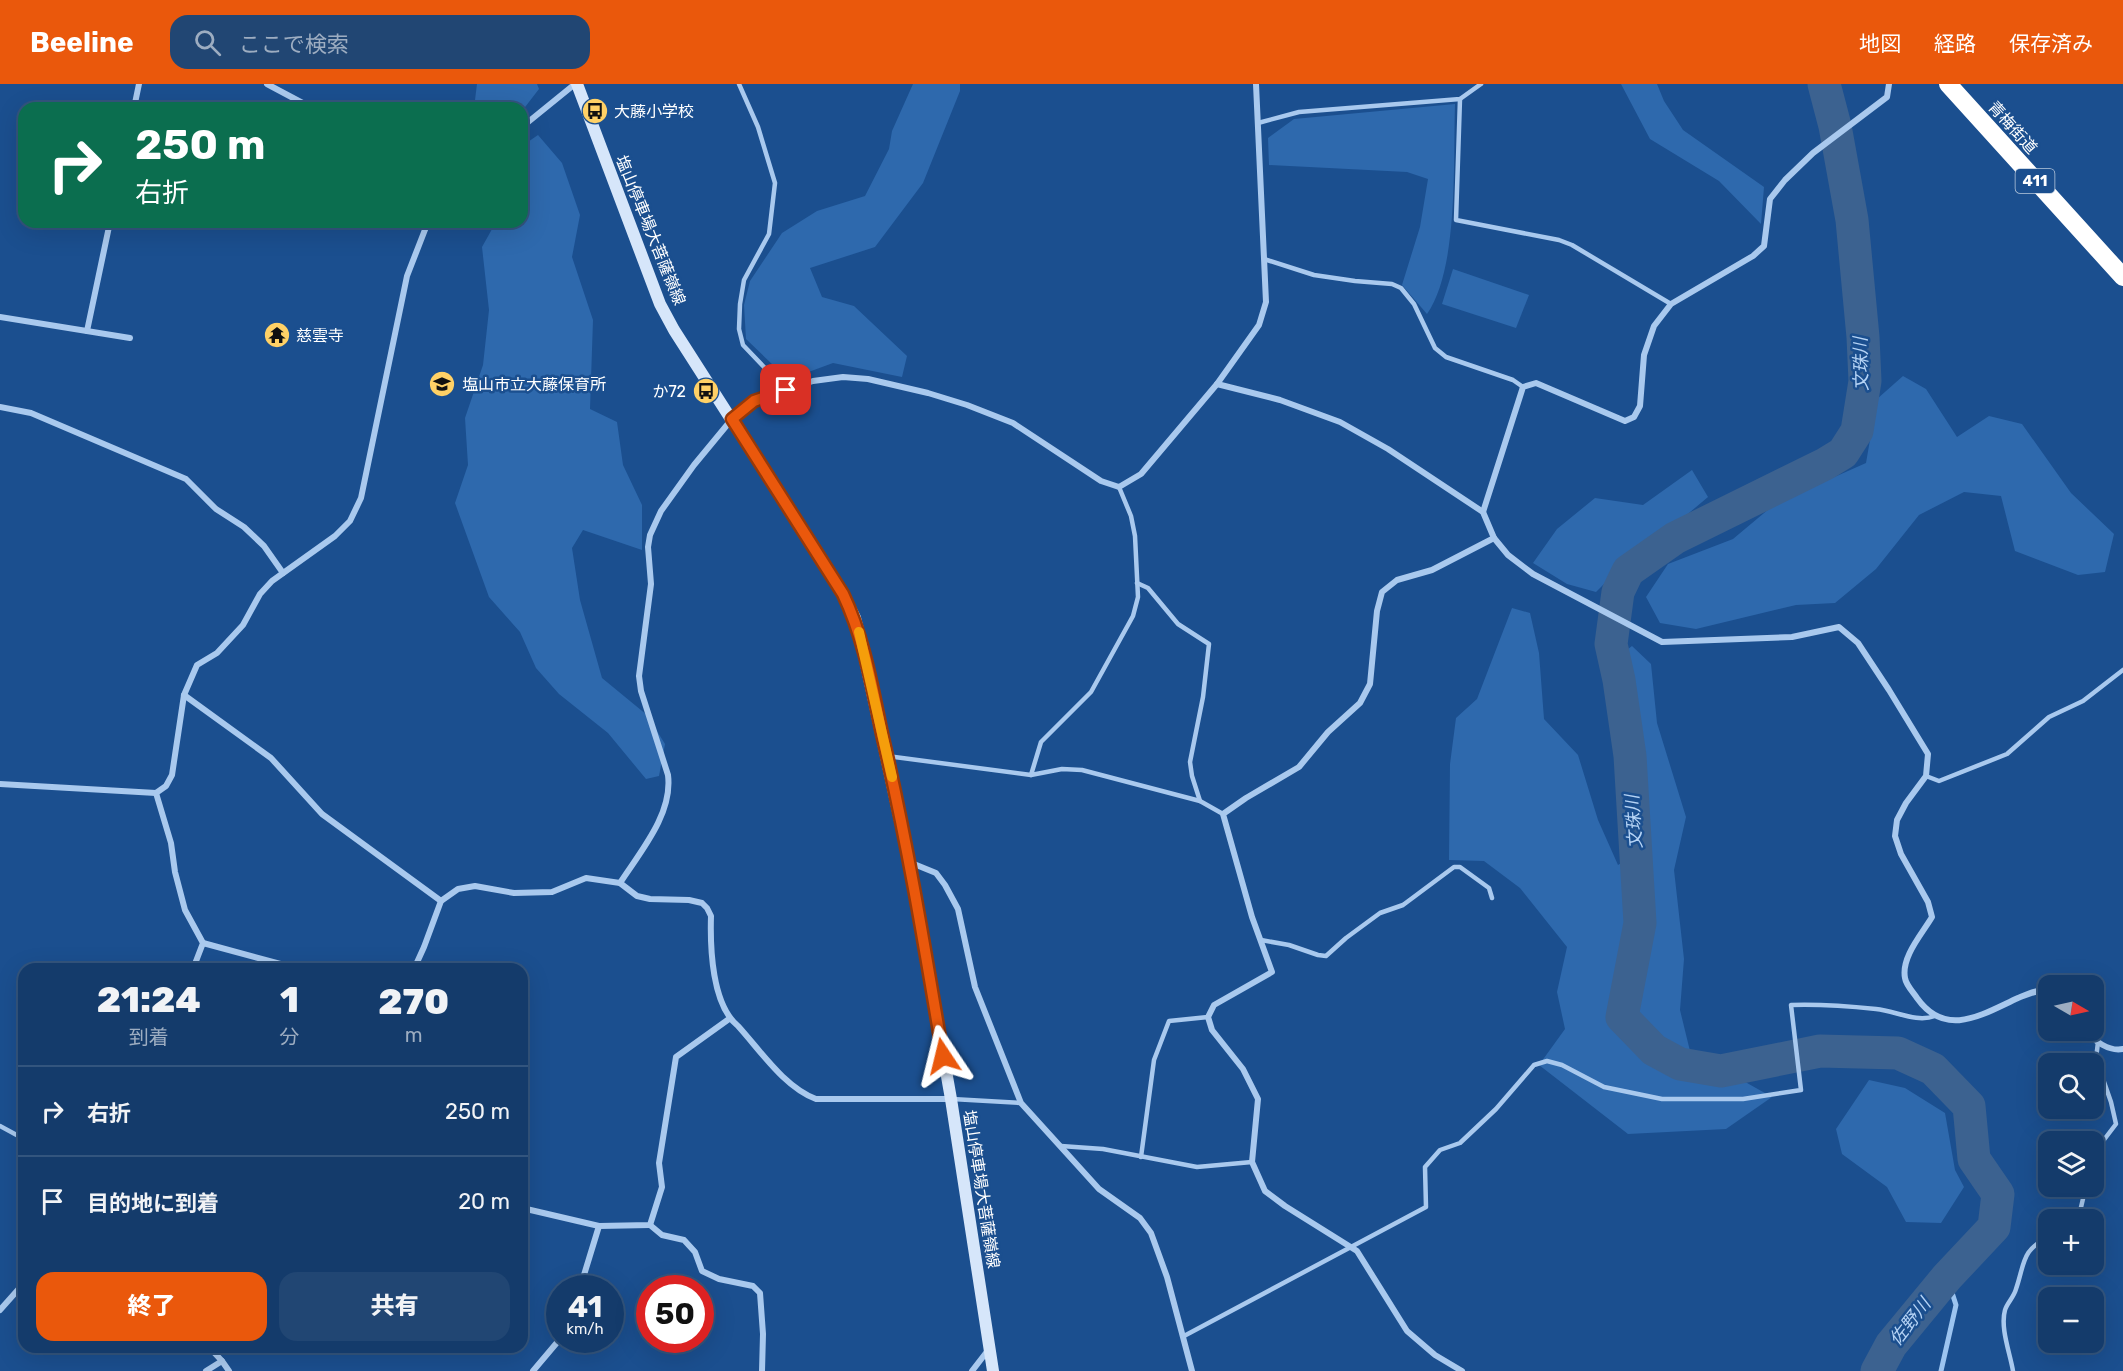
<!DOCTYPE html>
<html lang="ja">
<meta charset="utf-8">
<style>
:root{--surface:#143b6b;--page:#214673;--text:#f1f3f6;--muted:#9dadc1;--line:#33557e;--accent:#ea580c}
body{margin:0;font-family:Rubik,"Noto Sans JP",sans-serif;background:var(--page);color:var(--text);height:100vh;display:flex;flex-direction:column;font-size:22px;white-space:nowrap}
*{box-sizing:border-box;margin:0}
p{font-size:20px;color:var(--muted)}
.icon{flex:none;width:33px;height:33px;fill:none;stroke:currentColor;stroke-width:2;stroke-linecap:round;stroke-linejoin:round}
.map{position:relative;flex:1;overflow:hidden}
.drawer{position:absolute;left:18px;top:879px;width:510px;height:390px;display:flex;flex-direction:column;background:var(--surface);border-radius:18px;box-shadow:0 6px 24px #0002,0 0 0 2px var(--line)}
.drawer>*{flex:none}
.top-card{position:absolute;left:18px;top:18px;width:510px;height:126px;border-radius:18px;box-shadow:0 6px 24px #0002,0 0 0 2px var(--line);background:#0b6e4f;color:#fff;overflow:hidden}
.needle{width:39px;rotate:99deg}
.buttons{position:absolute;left:2038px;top:891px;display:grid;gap:12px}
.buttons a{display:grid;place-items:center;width:66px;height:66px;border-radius:12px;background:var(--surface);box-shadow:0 6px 24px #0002,0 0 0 2px var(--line);font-size:30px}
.speed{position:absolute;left:546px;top:1191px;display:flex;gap:12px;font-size:30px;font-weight:700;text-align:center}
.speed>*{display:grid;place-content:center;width:78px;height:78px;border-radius:50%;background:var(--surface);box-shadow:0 6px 24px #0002,0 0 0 2px var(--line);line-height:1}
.speed small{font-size:15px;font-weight:400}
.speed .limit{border:9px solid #d22;background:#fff;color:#111}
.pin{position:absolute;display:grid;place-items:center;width:51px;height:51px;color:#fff;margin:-26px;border-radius:12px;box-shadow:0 3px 9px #0006}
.me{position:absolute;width:66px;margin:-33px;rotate:350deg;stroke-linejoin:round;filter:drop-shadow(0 0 4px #0008)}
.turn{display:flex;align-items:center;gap:21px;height:126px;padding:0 18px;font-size:27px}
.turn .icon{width:78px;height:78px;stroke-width:2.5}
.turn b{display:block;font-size:42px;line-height:51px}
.eta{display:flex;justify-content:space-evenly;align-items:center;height:102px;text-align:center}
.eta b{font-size:36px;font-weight:800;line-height:42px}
.primary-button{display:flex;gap:12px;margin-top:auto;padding:12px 18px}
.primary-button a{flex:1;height:69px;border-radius:18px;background:var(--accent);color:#fff;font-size:24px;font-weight:800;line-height:69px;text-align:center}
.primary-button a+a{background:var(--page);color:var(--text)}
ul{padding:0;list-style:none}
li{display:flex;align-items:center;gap:18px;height:90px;padding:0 18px;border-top:2px solid var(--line)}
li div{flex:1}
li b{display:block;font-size:22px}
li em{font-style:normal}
header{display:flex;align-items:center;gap:36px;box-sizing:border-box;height:84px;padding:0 30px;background:var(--accent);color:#fff}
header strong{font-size:28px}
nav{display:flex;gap:33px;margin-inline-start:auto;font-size:21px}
.search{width:420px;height:54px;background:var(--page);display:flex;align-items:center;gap:15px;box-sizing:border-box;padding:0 21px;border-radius:18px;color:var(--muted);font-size:22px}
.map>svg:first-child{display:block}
</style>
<header>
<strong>Beeline</strong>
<div class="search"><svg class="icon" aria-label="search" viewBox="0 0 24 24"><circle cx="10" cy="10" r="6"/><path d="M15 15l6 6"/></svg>ここで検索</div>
<nav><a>地図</a><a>経路</a><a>保存済み</a></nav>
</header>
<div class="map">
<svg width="2123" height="1287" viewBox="0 0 2123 1287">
<rect width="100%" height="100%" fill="#1b4f8f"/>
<g fill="#2e69ad">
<path d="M477,0H537L539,5L522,27V24H474Z"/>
<path d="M913,0H960V7L923,99L875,163L810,184L822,213L854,222L907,272L902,293L833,279L795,293L774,282L746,255L744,221L750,197L782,149L817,127L865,112L889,65L892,47Z"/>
<path d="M1621,0H1657L1664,17L1683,46L1764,103L1761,140L1719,97L1650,55Z"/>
<path d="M1455,20C1453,77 1459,184 1427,230L1402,201L1420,143L1428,95L1407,88L1269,81L1268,54L1294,35Z"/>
<path d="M538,51L562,79L580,131L572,173L593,236L590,325L617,338L623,381L642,421V466L583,446L572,464L580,516L602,594L647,631L665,660L659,692L646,695L608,649L559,610L536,584L520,548L489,513L455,419L468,381L465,334L483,281L489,226L482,163L496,138H522V90L524,81L522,62Z"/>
<path d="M1453,185L1529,211L1516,244L1442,220Z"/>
<path d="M1903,292L1926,305L1957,353L1989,332L2022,340L2071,409L2114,450L2105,488L2078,491L2015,467L2001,412L1964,408L1919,431L1876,485L1835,519L1796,521L1696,545L1660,539L1646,513L1668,480L1733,455L1776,419L1866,379L1877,315Z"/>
<path d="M1692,386L1708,413L1677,439L1644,460L1596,508L1567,500L1533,479L1557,445L1595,414L1643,421Z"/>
<path d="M1512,524L1530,529L1539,569L1544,635L1578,671L1598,736L1618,781L1645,764L1639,680L1623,569L1632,562L1651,580L1657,639L1686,733L1674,786L1684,875L1680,926L1690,967L1772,1013L1726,1045L1628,1050L1539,981L1565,945L1557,908L1567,863L1520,804L1484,777L1449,776L1450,680L1456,634L1477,615Z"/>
<path d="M1869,996L1905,1004L1945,1029L1955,1086L1964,1103L1941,1139L1906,1138L1887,1103L1842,1070L1836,1045Z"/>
</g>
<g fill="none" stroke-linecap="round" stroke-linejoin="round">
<path stroke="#9cc4f0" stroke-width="5" d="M1941,1287L1956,1221L1947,1193"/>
<path stroke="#3c6290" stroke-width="33" d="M1824,0L1835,42L1852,136L1863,253L1865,297L1857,347L1843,369L1825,380L1675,454L1628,487L1618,508L1611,560L1619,596L1630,672L1640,839L1622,933L1654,966L1680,980L1721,987L1820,967L1898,969L1933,985L1969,1022L1974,1075L1998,1110L1994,1143L1947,1193L1891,1261L1877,1287"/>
<g stroke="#a9c9ee" stroke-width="4.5">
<path d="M739,0L758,43L775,99L769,150L744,196L740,220L739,245L743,261L786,306"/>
<path d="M1460,15L1456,136L1559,156L1572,161L1671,220"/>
<path d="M1258,39L1299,28L1460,15L1481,0"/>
<path d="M1264,175L1314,191L1355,197L1392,200L1401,204L1414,220L1435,264L1446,273L1513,296L1523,303"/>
<path d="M1137,499L1148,504L1178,540L1209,560L1203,613L1190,678L1192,692L1200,717"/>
<path d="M887,672L1031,691L1062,685L1082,686L1200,717L1223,730"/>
<path d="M1031,691L1041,658L1091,608L1133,532L1138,513L1135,452L1131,432L1119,403"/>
<path d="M1926,692L1939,697L2007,670L2049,633L2083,617L2123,586"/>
<path d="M1261,856L1289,861L1318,871L1326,872L1346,854L1380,829L1403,821L1454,783H1460L1489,804L1492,814"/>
<path d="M952,1015L1021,1019"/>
<path d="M0,1042L24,1055"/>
<path d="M1061,1062L1103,1065L1197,1083L1252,1078"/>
<path d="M1141,1073L1154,976L1169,937L1208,933"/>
<path d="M2094,1074L2100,1061L2116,1040L2111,1018L2096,975L2098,958"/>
<path d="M2078,1136L2086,1102"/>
<path d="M1184,1252L1426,1123L1425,1083L1440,1066L1460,1059L1496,1025L1534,981L1547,977L1562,981L1604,1003L1662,1015H1743L1801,1006L1791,921C1820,920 1847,922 1876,925C1896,927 1916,939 1935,932"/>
<path d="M2013,1287C2010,1269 2000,1244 2005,1226C2007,1219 2014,1213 2016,1205C2025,1179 2021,1166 2049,1153"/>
</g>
<g stroke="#a9c9ee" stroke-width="6">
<path d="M267,0L312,24"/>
<path d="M134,24L139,0"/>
<path d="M522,43L575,0"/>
<path d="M0,233L130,254"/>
<path d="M87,247L110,138"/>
<path d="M1217,300L1280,316L1340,338L1388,365L1483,428L1494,454L1508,471L1533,490L1662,558L1792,553L1839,543L1858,559L1889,606L1928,670L1926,692L1906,719L1897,736L1895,752L1901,770L1928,818L1932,833C1922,850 1901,873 1905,894C1906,901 1913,908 1917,914C1946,955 1983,930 2018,914C2028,910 2039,905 2049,906"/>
<path d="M0,323L31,329L186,395L216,425L244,443L264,462L283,489"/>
<path d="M1483,428L1523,303L1536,299L1625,337L1634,333L1640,322L1644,271L1654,242L1671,220L1753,172L1764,162L1770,115L1785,96L1813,69L1887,13L1889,0"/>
<path d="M184,611L271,674L322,730L441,817"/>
<path d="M0,700L156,709L166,702L172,691L184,611L197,581L217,569L243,541L260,510L272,497L335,452L350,437L361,414L407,192L428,138"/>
<path d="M156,709L171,759L175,788L185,826L203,859L193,885"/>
<path d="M909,778L936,789L945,801L958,825L975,903L1021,1019L1099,1105L1140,1134L1151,1149L1167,1193L1192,1287"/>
<path d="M620,799C640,768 673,730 668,691L641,607L639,592L651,500L648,463L650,451L661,427L694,381L732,335L754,317L813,297L843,293L868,295L928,309L967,321L1013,339L1101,397L1119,403L1141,390L1217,300L1259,241L1266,218L1256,0"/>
<path d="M203,859L299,885"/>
<path d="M414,885L424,863L441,817L458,805L475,802L514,809L552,808L586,794L620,799L637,812L650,815L689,816L702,819L707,824L711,832C710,864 712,921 738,942C760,966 784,1003 816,1015H951"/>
<path d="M2086,946C2093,957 2110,968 2123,965"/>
<path d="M522,1124L599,1142"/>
<path d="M650,1141L662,1151L684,1156L695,1168L702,1187L719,1195L753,1202L760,1209L763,1250L762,1287"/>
<path d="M580,1204L599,1142L650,1141L662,1103L659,1079L676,973L729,935"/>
<path d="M0,1226L24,1199"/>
<path d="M209,1263L222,1277L229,1287"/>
<path d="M206,1287L222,1277"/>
<path d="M533,1287L560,1255"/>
<path d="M972,1287L989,1265"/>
<path d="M1462,1287L1435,1271L1407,1247L1357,1167L1285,1122L1265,1107L1252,1078L1258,1015L1243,985L1212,946L1208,933L1214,921L1272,888L1252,833L1223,730L1246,714L1299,683L1328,648L1360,619L1370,600L1377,527L1382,508L1397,496L1432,486L1494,454"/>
</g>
<path stroke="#d6e6fa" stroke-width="12" d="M577,0L660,220L674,246L843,510L855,534L861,557L909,778L951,1015L993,1287"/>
<path stroke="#fff" stroke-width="18" d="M1948,0L2123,193"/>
</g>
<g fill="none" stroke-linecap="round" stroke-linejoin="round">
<g stroke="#983908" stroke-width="15">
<path id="route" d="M786,306L754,317L732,335L843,510C864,554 872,602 882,650C907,756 925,865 943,972"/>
</g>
<use href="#route" stroke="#ea580c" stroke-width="10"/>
<path stroke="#f59e0b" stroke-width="10" d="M859,548L892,693"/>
</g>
<defs>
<g id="bus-disc" transform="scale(1.35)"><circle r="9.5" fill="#ffd166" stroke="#1b4f8f"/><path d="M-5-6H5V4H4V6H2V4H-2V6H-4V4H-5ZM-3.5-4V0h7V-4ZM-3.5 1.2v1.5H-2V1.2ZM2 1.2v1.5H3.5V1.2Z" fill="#111"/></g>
<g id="temple-disc" transform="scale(1.35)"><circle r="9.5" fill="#ffd166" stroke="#1b4f8f"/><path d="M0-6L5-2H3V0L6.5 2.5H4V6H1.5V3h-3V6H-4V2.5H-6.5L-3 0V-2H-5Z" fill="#111"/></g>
<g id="school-disc" transform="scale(1.35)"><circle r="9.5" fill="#ffd166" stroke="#1b4f8f"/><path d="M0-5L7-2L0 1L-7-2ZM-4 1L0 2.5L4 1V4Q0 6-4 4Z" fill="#111"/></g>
</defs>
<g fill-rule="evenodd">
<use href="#bus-disc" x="595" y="27"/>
<use href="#temple-disc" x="277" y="251"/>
<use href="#school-disc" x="442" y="300"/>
<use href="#bus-disc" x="706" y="307"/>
</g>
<g text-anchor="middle" stroke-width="5" stroke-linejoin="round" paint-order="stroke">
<rect fill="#1b4f8f" stroke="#bbcadd" stroke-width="1.5" x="2015.5" y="85" width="39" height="24" rx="4.5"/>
<g font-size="15" font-weight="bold" fill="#fff">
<text x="2035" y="102">411</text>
</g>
<g font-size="16" fill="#fff" stroke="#1b4f8f" text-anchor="start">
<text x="614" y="33">大藤小学校</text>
<text x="296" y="257">慈雲寺</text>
<text x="462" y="306">塩山市立大藤保育所</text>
<text x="686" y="313" text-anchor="end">か72</text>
</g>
<g font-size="16" fill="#fff" stroke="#1b4f8f">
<text transform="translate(2013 43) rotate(48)" y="6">青梅街道</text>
<text transform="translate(651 146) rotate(68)" y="6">塩山停車場大菩薩嶺線</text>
<text transform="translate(982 1105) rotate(81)" y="6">塩山停車場大菩薩嶺線</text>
</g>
<g font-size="18" font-style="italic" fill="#b5d3f5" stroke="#1b4f8f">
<text transform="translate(1861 280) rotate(-91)" y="6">文珠川</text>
<text transform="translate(1634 738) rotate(-94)" y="6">文珠川</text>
<text transform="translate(1910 1238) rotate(-52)" y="6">佐野川</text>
</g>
</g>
</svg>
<div class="buttons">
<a><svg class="needle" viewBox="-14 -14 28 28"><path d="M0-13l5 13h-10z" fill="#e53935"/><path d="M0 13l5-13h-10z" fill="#9dadc1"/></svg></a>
<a><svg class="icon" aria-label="search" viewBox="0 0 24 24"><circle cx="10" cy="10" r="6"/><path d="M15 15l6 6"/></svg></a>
<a><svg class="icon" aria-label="layers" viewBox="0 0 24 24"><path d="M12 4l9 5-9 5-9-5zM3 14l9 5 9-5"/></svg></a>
<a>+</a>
<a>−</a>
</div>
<div class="speed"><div>41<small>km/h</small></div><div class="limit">50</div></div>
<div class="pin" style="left:786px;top:306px;background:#d93025"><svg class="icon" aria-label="arrive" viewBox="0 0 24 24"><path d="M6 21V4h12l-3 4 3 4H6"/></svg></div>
<svg class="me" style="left:943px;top:972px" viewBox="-20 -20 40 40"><path d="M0-17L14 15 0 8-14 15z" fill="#ea580c" stroke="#fff" stroke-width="4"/></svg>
<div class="top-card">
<div class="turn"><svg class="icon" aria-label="right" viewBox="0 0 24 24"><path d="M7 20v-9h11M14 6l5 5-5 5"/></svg><div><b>250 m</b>右折</div></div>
</div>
<section class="drawer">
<div class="eta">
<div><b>21:24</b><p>到着</p></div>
<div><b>1</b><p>分</p></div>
<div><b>270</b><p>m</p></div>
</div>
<ul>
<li><svg class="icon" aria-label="right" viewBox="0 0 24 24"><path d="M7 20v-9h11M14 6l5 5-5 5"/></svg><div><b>右折</b></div><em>250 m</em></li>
<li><svg class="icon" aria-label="arrive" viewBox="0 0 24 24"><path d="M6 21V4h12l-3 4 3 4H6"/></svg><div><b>目的地に到着</b></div><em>20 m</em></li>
</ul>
<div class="primary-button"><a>終了</a><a>共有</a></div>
</section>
</div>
